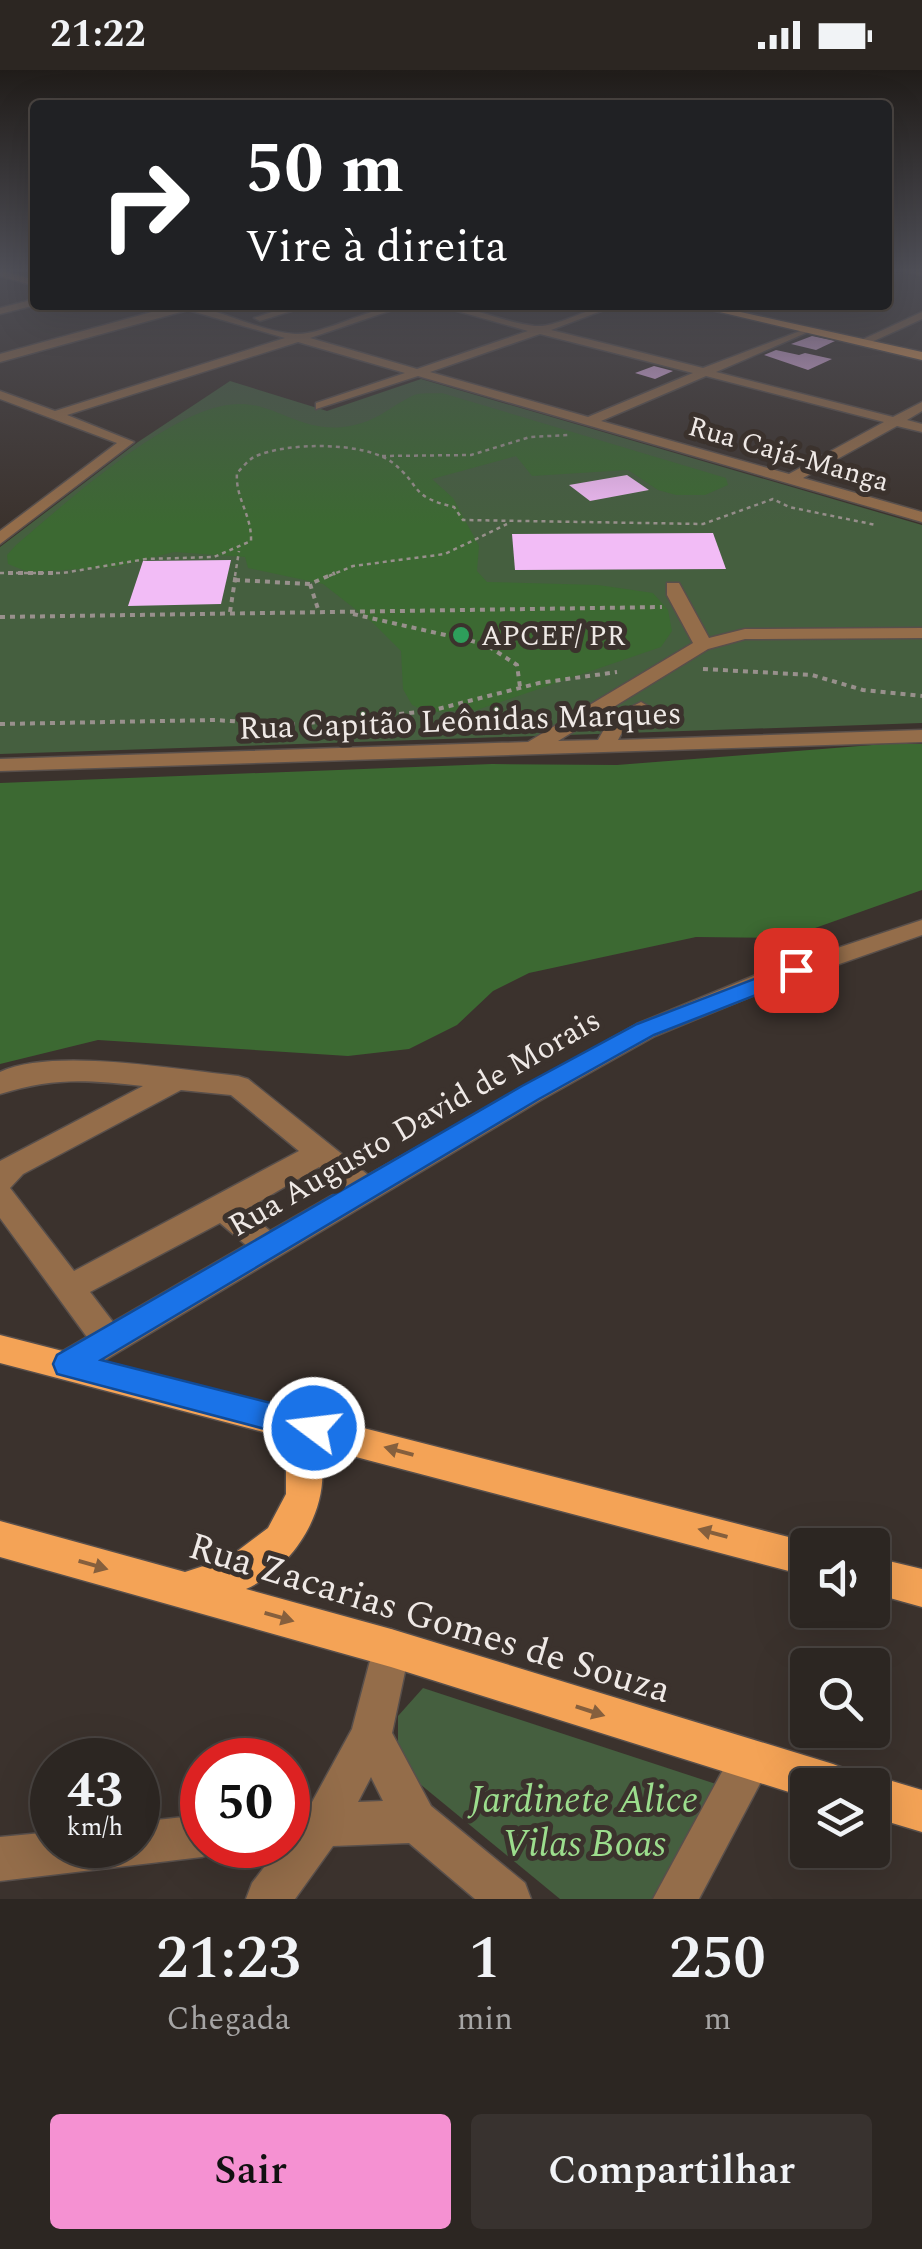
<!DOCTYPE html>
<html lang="pt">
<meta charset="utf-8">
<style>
:root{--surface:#2c2622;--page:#38322f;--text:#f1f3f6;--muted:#a6a5a5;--line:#484340;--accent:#f591d2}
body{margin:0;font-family:Spectral,serif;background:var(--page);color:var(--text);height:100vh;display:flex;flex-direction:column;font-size:38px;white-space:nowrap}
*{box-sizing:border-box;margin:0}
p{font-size:32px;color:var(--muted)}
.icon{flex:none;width:55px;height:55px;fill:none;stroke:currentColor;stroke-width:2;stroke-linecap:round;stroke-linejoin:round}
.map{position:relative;height:1829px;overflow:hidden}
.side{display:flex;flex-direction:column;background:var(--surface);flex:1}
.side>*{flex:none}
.guide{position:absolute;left:30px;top:30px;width:862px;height:210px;border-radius:10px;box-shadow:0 10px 40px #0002,0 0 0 2px var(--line);background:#202124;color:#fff;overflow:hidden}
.tools{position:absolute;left:790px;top:1458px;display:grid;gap:20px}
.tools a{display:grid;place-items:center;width:100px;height:100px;border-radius:10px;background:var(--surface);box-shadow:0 10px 40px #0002,0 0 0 2px var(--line);font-size:50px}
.speed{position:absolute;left:30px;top:1668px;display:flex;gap:20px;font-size:50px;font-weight:700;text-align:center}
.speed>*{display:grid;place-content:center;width:130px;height:130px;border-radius:50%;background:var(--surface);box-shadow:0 10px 40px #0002,0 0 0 2px var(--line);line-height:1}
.speed small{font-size:25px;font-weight:400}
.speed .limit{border:15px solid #d22;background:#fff;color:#111}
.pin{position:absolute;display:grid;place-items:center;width:85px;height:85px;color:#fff;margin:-42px;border-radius:20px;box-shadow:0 5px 15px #0006}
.me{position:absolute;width:110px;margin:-55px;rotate:285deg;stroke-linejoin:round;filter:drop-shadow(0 0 8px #0008)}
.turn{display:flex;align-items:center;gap:35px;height:210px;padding:0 50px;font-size:45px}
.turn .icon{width:130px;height:130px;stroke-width:2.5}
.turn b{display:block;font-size:70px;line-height:85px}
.eta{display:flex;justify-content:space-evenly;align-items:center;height:170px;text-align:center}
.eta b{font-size:60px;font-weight:600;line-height:70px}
.cta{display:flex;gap:20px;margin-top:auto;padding:20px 50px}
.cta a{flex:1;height:115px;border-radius:10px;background:var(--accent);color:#111;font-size:40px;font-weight:600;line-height:115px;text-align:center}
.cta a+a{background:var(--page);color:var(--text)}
.status{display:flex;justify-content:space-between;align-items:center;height:70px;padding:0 50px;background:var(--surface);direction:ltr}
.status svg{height:28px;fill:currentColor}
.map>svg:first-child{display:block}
</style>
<div class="status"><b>21:22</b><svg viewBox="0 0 49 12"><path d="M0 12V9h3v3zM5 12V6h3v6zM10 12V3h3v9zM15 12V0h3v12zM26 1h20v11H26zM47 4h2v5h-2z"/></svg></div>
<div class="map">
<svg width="922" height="1829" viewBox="0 0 922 1829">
<rect width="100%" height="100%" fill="#3b322d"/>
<g fill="#455f3f">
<path d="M421,309L922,455V653L0,684V477L138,372L230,311L327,341Z"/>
<path d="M423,1618L716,1714L654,1829H560L398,1696V1646Z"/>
</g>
<g fill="#3c6932">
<path d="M442,323L726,408L728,415L705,425H676L658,420L628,400L532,406L516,386L432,409L453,428L479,476L477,501L487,512L598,515L653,523L668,540L672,561L661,577L477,640L428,642L412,635L403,619L401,581L373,553L323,514L248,498L245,487L174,482L116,497L28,502L8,494L7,485L16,475C66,433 175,333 240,334C276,334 301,362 343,357C376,353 386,339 412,326C419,322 433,324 442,323Z"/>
<path d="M885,674H922V820L787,868L696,867L529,903L493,921L457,955L409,979L348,986L98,970L0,994V713L492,694L617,695Z"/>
</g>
<g fill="#f2bcf6">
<path d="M812,266L835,271L816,280L791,274Z"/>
<path d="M776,280L799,285L805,283L832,289L808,300L764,285Z"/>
<path d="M654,296L673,301L655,309L635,303Z"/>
<path d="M627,405L649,420L590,431L569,415Z"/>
<path d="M713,463L726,499L515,500L512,464Z"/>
<path d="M231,490L221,534L128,536L143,491Z"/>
</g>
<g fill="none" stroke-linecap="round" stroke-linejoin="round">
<g stroke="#584f4b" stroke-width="3">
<g id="minor">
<path d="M903,199H922V205L904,201Z"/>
<path d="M0,200L35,210V216L0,206Z"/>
<path d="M35,229L36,235L0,244V238Z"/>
<path d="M177,235C216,235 254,261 295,264C322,266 372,235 407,235L310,268L417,299L528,261L436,235C470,235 501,252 535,256C558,258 590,235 617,235L551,260L703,298L808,258V262L716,302L893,347L922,332V341L907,350L922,354V362L897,356L803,408L922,442V452L418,306L316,339V333L405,303L298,272L67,345L134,372L0,474V461L117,373L0,329V321L55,341L285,268L188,240L0,292V284ZM540,264L693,303L588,347L430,302ZM706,306L884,352L789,404L601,351Z"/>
<path d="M293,235H310L260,251L254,248Z"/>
<path d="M922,242V249L865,275L855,273Z"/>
<path d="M667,513H679L709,568L745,559L922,558V568L745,569L708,579L558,671L598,670L611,647L641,632L651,638L626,655L618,670L922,660V672L0,701V689L528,672L693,573L667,525Z"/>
<path d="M922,850V865L774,917L655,966L541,1030L80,1305L68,1309L56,1305L52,1295L56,1285L87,1267L0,1148V1091L143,1016C85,1010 56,1007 0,1024V1002C54,977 177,1000 238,1006L248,1009L368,1105L637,954L756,905ZM181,1020L231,1025L299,1081L74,1201L10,1118L23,1104ZM319,1097L345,1118L270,1161L245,1140ZM220,1153L246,1175L113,1252L90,1222Z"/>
<path d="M391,1559L405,1564L410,1578L392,1663L431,1736L525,1813L531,1829H475L409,1773L333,1776L295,1829H246L252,1813L281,1775H288V1735L311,1734L352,1659L377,1564ZM371,1707L383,1731L358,1732Z"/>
<path d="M751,1670L766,1676L772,1691L699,1829H653L736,1676Z"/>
<path d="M202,1745V1775H220L217,1781L202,1787L0,1811V1767L52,1762V1775H138V1752Z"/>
</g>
</g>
<g stroke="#584f4b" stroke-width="3">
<g id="major">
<path d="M690,235H709L922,282V290Z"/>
<path d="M0,1265L820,1475H808V1506L318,1377C336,1431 296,1497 246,1519L391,1559L833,1694L848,1700L854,1715H808V1728L391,1597L0,1487V1451L185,1502L228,1488L268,1458L286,1424V1386L271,1364L0,1293Z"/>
<path d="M872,1487L922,1499V1537L872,1523Z"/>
<path d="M872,1705L922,1720V1762L872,1747V1715H856Z"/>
</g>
</g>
<g stroke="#98908c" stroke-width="2.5" stroke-dasharray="4 4" stroke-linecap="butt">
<path d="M382,386L471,385L530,367L568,365"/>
<path d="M0,503H63L146,489L214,487L251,471C252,445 235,428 237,403C242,398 248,390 254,387C285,372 365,371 393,393C423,417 408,426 454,437L463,450L703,454L773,429L789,437L876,455"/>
<path d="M235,506L239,481"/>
<path d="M329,506L353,496L445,484L507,454"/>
</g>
<g stroke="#98908c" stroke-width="4" stroke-dasharray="5 5" stroke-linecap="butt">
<path d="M8,503H55"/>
<path d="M235,510L310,514L335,503"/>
<path d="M310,514L319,542"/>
<path d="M230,542L236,503"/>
<path d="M353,544L485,574L517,595L520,617"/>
<path d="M0,547L662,537"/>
<path d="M703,599L812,605L863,620L922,626"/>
<path d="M0,654L216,650L286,655L430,641L539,613L617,602"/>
</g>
<use href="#minor" fill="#946d4a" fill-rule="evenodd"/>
<use href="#major" fill="#f4a356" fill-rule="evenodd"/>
</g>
<defs><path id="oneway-solid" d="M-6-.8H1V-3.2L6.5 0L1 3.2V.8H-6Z" transform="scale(2.5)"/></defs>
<g fill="#855f3d">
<use href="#oneway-solid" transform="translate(399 1381) rotate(-165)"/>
<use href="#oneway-solid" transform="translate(713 1463) rotate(-165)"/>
<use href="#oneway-solid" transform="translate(93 1495) rotate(16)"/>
<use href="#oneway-solid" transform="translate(279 1547) rotate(16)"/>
<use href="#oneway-solid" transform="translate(590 1641) rotate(18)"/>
</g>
<linearGradient id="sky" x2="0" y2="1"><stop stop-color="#201c19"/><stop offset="0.44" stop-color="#4f4f57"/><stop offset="1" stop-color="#4f4f57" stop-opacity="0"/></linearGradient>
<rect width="922" height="455" fill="url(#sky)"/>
<path fill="#1a73e8" stroke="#114b97" stroke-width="2.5" d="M796,893L807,900L804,906L654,965L539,1029L101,1290L314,1344L325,1348L330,1358L325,1368L314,1372L57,1304L53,1294L57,1285L522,1016L637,954Z"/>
<circle fill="#2e9e5b" stroke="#3b322d" stroke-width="4" cx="461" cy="565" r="10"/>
<g text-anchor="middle" stroke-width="10" stroke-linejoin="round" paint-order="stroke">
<g font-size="28" fill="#efe9e6" stroke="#3b322d">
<text transform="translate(789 383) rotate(16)" y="10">Rua Cajá-Manga</text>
</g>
<g font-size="28" fill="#efe9e6" stroke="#3b322d" text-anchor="start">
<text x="481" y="575">APCEF/ PR</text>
</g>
<g font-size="32" fill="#efe9e6" stroke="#3b322d">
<text transform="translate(460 650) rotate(-2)" y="11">Rua Capitão Leônidas Marques</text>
<text transform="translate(414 1052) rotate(-30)" y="11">Rua Augusto David de Morais</text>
</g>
<g font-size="38" fill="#efe9e6" stroke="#3b322d">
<text transform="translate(430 1547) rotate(17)" y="13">Rua Zacarias Gomes de Souza</text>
</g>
<g font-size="38" font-style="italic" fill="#9cdd8d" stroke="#3b322d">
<text x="584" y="1742">Jardinete Alice<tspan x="584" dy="44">Vilas Boas</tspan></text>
</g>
</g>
</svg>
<div class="tools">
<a><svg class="icon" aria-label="sound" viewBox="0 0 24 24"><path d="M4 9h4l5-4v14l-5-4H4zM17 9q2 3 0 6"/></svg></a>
<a><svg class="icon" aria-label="search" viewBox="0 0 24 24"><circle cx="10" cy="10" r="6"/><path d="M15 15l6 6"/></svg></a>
<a><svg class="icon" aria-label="layers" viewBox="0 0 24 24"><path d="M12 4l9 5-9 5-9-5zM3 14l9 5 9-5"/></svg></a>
</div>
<div class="speed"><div>43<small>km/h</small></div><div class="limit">50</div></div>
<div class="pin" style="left:796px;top:900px;background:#d93025"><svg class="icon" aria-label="arrive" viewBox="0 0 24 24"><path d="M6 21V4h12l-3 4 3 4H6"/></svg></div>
<svg class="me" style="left:314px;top:1358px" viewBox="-20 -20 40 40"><circle r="17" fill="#1a73e8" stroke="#fff" stroke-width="3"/><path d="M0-11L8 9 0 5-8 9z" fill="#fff"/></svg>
<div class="guide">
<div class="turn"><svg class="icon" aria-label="right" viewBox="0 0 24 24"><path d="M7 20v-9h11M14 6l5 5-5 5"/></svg><div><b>50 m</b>Vire à direita</div></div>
</div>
</div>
<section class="side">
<div class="eta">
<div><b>21:23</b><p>Chegada</p></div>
<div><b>1</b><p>min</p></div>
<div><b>250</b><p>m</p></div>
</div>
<div class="cta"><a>Sair</a><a>Compartilhar</a></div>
</section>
